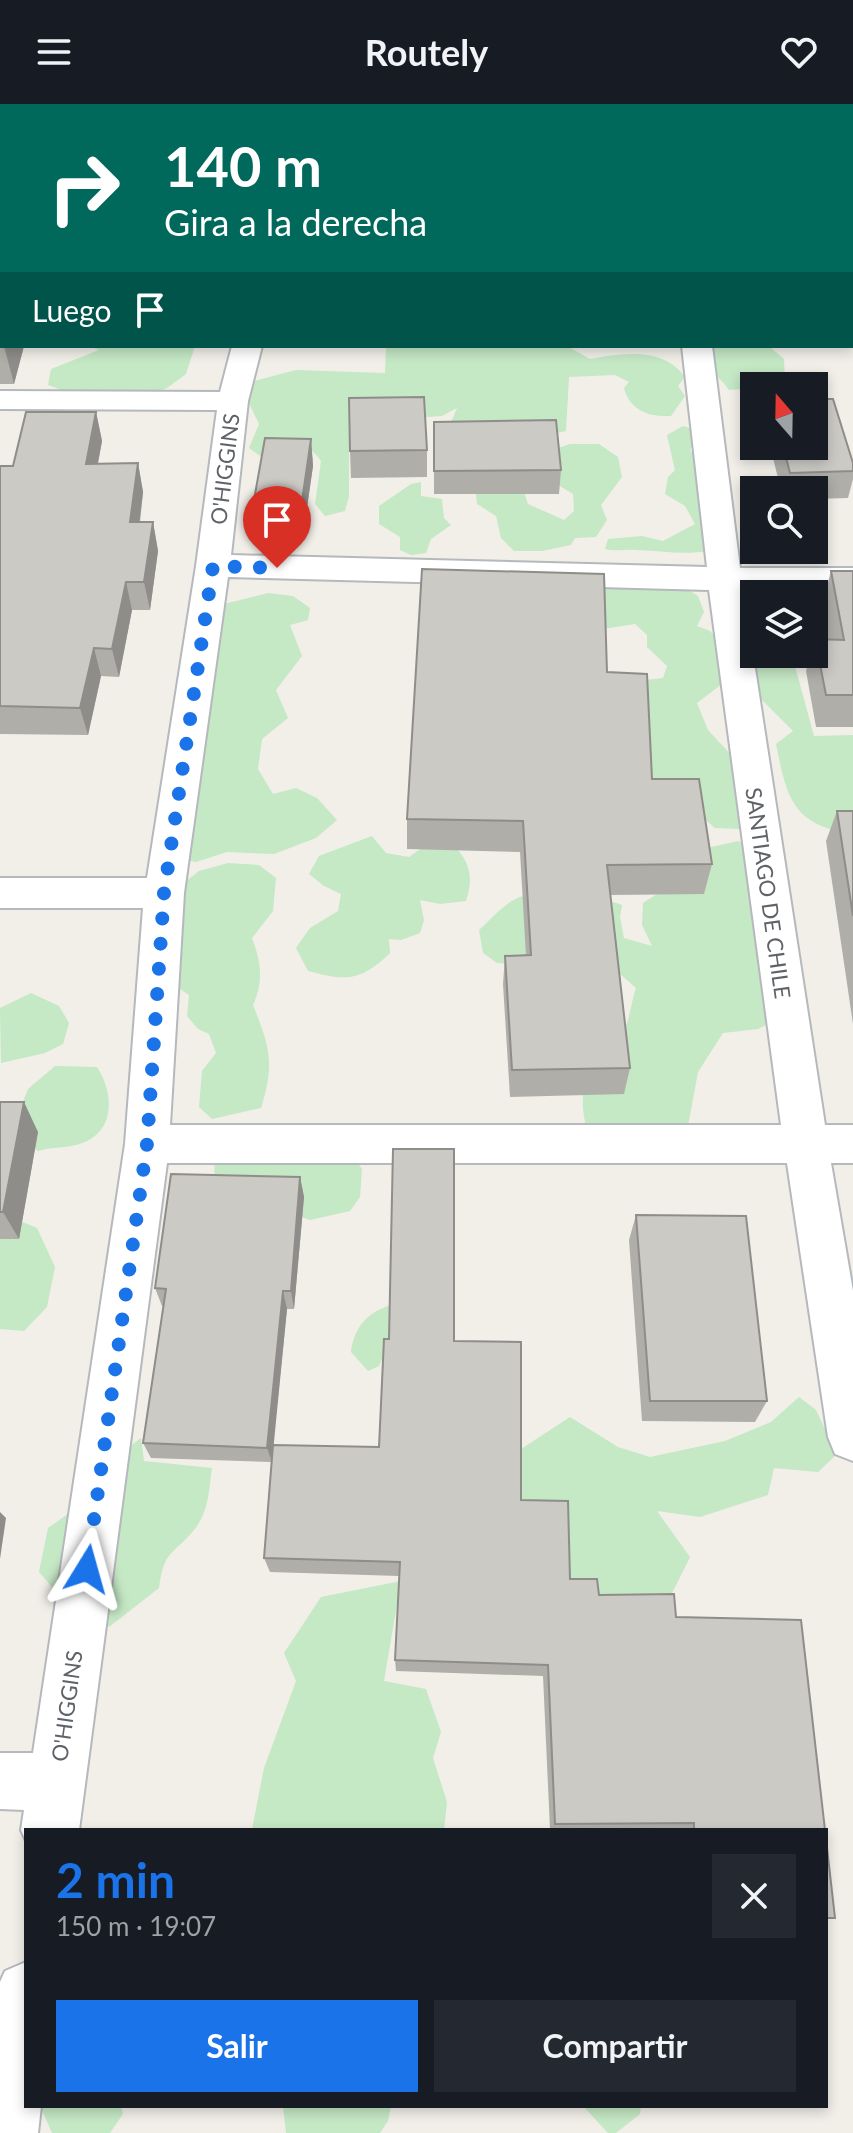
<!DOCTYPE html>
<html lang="es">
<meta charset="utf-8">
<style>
:root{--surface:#171b24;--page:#242831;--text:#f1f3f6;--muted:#9ea1a6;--accent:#1a73e8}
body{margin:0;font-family:Lato,sans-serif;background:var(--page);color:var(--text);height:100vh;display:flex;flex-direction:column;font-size:30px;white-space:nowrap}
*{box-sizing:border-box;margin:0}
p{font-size:26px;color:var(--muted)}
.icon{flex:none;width:44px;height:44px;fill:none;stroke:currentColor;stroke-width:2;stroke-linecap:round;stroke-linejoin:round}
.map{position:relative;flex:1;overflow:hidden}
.panel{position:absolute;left:24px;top:1724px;width:804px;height:280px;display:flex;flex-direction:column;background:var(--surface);border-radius:0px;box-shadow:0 4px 12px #0003}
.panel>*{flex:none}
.banner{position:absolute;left:0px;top:0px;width:854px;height:244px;box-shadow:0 4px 12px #0003;background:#00695c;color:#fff;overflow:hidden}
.needle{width:52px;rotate:340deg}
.tools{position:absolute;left:740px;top:268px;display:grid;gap:16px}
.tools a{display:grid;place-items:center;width:88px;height:88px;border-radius:0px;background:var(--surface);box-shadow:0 4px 12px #0003;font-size:40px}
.pin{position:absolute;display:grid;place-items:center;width:68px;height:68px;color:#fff;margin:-82px -34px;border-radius:50% 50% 50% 0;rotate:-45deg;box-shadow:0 0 8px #0007}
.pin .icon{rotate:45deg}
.me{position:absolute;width:88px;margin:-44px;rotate:8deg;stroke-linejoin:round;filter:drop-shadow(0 0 6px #0008)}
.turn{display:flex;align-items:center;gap:28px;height:168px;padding:0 32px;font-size:36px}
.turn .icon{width:104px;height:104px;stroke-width:2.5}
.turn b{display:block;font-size:56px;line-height:68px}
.then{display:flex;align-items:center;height:76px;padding:0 32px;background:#0003;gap:16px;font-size:30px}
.round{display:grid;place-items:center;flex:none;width:84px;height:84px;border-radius:0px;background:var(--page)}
.summary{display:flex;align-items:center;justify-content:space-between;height:136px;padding:0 32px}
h1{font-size:48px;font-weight:700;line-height:60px;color:var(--accent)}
.button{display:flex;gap:16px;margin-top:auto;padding:16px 32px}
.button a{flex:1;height:92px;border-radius:0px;background:var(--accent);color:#fff;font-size:32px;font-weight:700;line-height:92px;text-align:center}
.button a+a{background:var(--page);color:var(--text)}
header{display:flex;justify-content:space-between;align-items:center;height:104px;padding:0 32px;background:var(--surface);font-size:36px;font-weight:700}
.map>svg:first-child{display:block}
</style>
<header><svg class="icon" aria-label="menu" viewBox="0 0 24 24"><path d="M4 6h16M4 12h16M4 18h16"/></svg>Routely<svg class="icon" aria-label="heart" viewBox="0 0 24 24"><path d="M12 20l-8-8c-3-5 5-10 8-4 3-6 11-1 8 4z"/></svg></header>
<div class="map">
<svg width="853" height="2029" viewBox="0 0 853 2029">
<rect width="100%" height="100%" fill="#f1efe8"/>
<g fill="#c5e8c5">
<path d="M89,242H195L186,270L167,284L129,300L104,297L87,286H62L48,281L51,265L99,246Z"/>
<path d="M386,242H567L590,255C624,249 663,243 685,273L678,282L685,292L671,312C649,313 630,307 624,284L629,278L615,271L569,273L566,327L535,334L451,318L457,304L442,312L349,318V392L345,407L325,412L315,400L321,357C304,332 288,345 263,354L249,344L259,320L244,289L250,278L296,266L385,269Z"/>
<path d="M682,242H769L784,255L785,278L778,282L729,286C716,267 697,259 682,242Z"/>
<path d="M683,322L699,327L690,346L711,368L709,447C684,451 662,447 637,446C625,445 617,448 605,445L608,435L642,432L663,437L695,420L685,402L665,390L668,373L675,366L667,331Z"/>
<path d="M570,340H599L618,353L622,373L601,401L607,416L596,433L575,434L571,441L542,447H514L501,434L496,412L477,400L476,390L488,378L522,382L528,400L564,416L574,407L573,390L558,381L543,349Z"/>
<path d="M421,378V392L442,395L444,414L451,421L431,435L426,449L411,451L400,446V433L379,420V402L411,380Z"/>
<path d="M577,479H677L698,492L704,508L697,522L710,527L728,546L722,580L697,599L708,626L732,652L749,715L739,725L715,724L702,713L647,685L629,578L663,574L667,562L647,543V531L635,520L590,527Z"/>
<path d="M268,489L293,492L310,504L308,516L290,521L302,552L276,586L288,614L262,635L258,665L273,690L296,684L317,694L337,716L316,734L274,750L227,748L196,758L186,756L195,536L186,517L208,504Z"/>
<path d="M814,494L822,496L826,560L795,562L814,632L853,631V730C792,721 787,694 776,640L793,627L756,590L752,565L760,560V550H814Z"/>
<path d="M372,732L386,749L409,753L426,741L458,746C471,762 473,776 466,797L440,800L420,796L424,816L420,829L401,836L389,835L390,849C360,878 345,877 308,867L296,844L310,824L338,807L341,790L324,782L309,770L319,752Z"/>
<path d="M738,737L756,745L784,912L758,925L723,929L698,968L683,1049L587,1026C572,968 600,974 622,932C629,919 631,899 636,884L619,869L497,859L483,849L479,826C491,815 507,796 523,792C540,787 606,794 622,801L620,813L624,834L652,842L642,821L643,799L674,779L698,746Z"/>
<path d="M228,759L259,761L276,774L273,807L252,834C261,858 264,877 253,901C270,944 275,958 261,1004L212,1015L199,1003L202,967L216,949L209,930L198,925L187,912L189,891L165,875L180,782L199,767Z"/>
<path d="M31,889L59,902L69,919L63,940L45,949L1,959L0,904Z"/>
<path d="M55,962L97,963C115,991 116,1031 76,1041C63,1044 51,1043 38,1047L21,1034L15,1018L28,985Z"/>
<path d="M338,1033L362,1065L360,1093L350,1107L310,1116L214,1082L215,1043Z"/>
<path d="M3,1110L37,1124L55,1163L47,1203L24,1227L0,1225V1111Z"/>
<path d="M439,1191L384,1250L379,1262L368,1267L351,1248C358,1199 399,1199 439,1191Z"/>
<path d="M799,1293L816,1306L837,1350L818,1368L774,1364L768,1391L700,1413L657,1407L690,1453L665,1503L604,1522L506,1387L501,1358L570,1313L618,1343L650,1353L725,1337L771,1318Z"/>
<path d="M141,1334L144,1357L212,1364C209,1385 209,1408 194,1426C172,1452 164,1446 159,1484L109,1523L66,1499L39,1468L48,1424L102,1386L117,1352Z"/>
<path d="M401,1477L384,1577L426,1585L441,1628L433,1654L447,1698L444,1726L252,1725L264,1664L296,1577L284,1549L321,1493Z"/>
<path d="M40,2002H121L123,2010L110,2029H52Z"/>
<path d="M283,2002H391L388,2017L380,2029H286Z"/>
<path d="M583,2002H641L640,2010L616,2029H608Z"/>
</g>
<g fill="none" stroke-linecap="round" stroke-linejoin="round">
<g fill="#aadaff" fill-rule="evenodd">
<path d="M305,0H318L304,2Z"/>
<rect x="0" y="79" width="2" height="7"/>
</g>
<g stroke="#b5b8bc" stroke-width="4">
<g id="minor">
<rect x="647" y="0" width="24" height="2"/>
<rect x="852" y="86" width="1" height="16"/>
<path d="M232,242H262L248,297L231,451L707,463L682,242H712L740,464H853V486H743L825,1021H853V1059H831L853,1187V1357L835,1350L828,1333L787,1059H167L79,1726H26V1737L21,1726L24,1706L0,1705V1649H33L125,1040L143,804H0V774H147L196,462L217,306L0,305V287L220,288ZM228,473L709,486L781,1021H170L184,789Z"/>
<path d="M26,1858V2002H41L38,2029H0V1878L5,1867Z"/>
</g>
</g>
<use href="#minor" fill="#fff" fill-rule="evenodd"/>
</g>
<g fill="#afaea9">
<path d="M720,0H852L853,4L852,8V2H721Z"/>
<path d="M0,107H2V242H24L14,280H0Z"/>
<path d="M96,308L102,337L98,360L138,359L143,388L140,418H153L158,447L150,506H132L119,573L101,572L88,631L0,630V362H13Z"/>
<path d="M434,318L561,366L559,390H434Z"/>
<path d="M311,335L313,362L304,424L257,422L254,396Z"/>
<path d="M770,342H814L853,359V375L848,394L814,395V386H781Z"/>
<path d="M427,346V373L351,374L350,347Z"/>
<path d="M831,467H853V623H816L806,567L811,550H814L815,535H828L822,500Z"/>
<path d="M607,568L652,675L712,760L704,790L610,791L630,964L624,990L510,993L503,880L505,852H526L520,748L407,745V715Z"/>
<path d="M837,707H853V920L826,737Z"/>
<path d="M0,998L38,1028L19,1135H0Z"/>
<path d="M300,1073L304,1093L294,1205H287L273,1341L379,1343L454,1237L521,1396L570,1475L599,1491L676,1513L825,1726L550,1725L543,1572L396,1567L395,1556L399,1472L270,1468L264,1454L272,1358L151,1354L143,1339L163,1202H162L155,1184Z"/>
<path d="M636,1111L767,1297L755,1318L642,1317L629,1136Z"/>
</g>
<g fill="#8f8d8a">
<path d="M4,242H24L14,280Z"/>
<path d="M96,308L102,337L92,389L86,360Z"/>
<path d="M311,335L313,362L304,424L302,397Z"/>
<path d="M138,359L143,388L136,447L130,418Z"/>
<path d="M153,418L158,447L150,506L144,478Z"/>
<path d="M126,478L132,506L119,573L112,545Z"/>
<path d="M94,544L101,572L88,631L80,604Z"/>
<path d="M24,998L38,1028L19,1135L3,1108Z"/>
<path d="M300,1073L304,1093L294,1205L291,1187Z"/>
<path d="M283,1187L287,1205L272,1358L267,1344Z"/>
<path d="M0,1408L6,1414L0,1455Z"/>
</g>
<g fill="#cccac5" stroke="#8f8d8a" stroke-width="2">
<path d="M731,0H852L853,4L852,2H731Z"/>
<rect x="0" y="107" width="2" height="133"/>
<path d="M424,293L427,346L350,347L349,294Z"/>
<path d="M814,295H833L853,359V367L790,369L783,342H814Z"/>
<path d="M26,308H96L86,360L138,359L130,418H153L144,478H126L112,545L94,544L80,604L0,602V362H13Z"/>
<path d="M556,316L561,366L434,367V318Z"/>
<path d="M265,334L311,335L302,397L254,396Z"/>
<path d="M422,465L604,470L607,568L647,570L652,675H699L712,760L607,761L630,964L512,966L505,852L531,851L523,717L407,715Z"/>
<path d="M831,467H853V591H826L815,535L844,536Z"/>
<path d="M837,707H853V812Z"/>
<path d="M0,998H24L3,1108H0Z"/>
<path d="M393,1045H454V1237L521,1238V1396L568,1397L570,1475H597L599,1491L674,1490L676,1513L801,1516L825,1726H694V1719L555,1720L548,1561L395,1556L400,1458L264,1454L273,1341L379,1343L384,1235H389Z"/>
<path d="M171,1070L300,1073L291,1187H283L267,1344L143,1339L166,1185L155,1184Z"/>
<path d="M636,1111L746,1112L767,1297H650Z"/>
<path d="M826,1735L835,1814H826Z"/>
</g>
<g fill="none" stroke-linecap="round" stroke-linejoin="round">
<path stroke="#1a73e8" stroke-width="14" stroke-dasharray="0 25.2" d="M87,1465L147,1040L164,789L213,462L277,464"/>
</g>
<g text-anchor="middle" stroke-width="8" stroke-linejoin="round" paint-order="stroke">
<g font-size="22" fill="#5f6368" stroke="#fff">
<text transform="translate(225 365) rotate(-83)" y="8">O'HIGGINS</text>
<text transform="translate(768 789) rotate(82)" y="8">SANTIAGO DE CHILE</text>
<text transform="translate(67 1602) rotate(-82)" y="8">O'HIGGINS</text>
</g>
</g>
</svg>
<div class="tools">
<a><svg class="needle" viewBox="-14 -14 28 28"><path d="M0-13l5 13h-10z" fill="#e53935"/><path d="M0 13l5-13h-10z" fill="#9ea1a6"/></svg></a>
<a><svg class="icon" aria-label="search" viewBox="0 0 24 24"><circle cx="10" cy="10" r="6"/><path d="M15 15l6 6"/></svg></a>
<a><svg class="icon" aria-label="layers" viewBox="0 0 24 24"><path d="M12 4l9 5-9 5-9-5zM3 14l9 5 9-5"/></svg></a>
</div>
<div class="pin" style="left:277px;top:464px;background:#d93025"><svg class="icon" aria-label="arrive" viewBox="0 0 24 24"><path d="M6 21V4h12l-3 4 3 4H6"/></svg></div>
<svg class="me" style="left:87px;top:1465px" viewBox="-20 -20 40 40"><path d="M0-17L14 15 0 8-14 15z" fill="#1a73e8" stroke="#fff" stroke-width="4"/></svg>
<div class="banner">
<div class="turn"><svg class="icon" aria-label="right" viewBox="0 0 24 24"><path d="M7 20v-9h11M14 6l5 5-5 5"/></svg><div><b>140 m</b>Gira a la derecha</div></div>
<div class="then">Luego<svg class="icon" aria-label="arrive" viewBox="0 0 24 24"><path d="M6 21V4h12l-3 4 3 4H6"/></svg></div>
</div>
<section class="panel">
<div class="summary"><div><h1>2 min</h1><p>150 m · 19:07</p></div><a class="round"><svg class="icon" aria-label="close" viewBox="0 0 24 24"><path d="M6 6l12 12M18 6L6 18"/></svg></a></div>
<div class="button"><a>Salir</a><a>Compartir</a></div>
</section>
</div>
